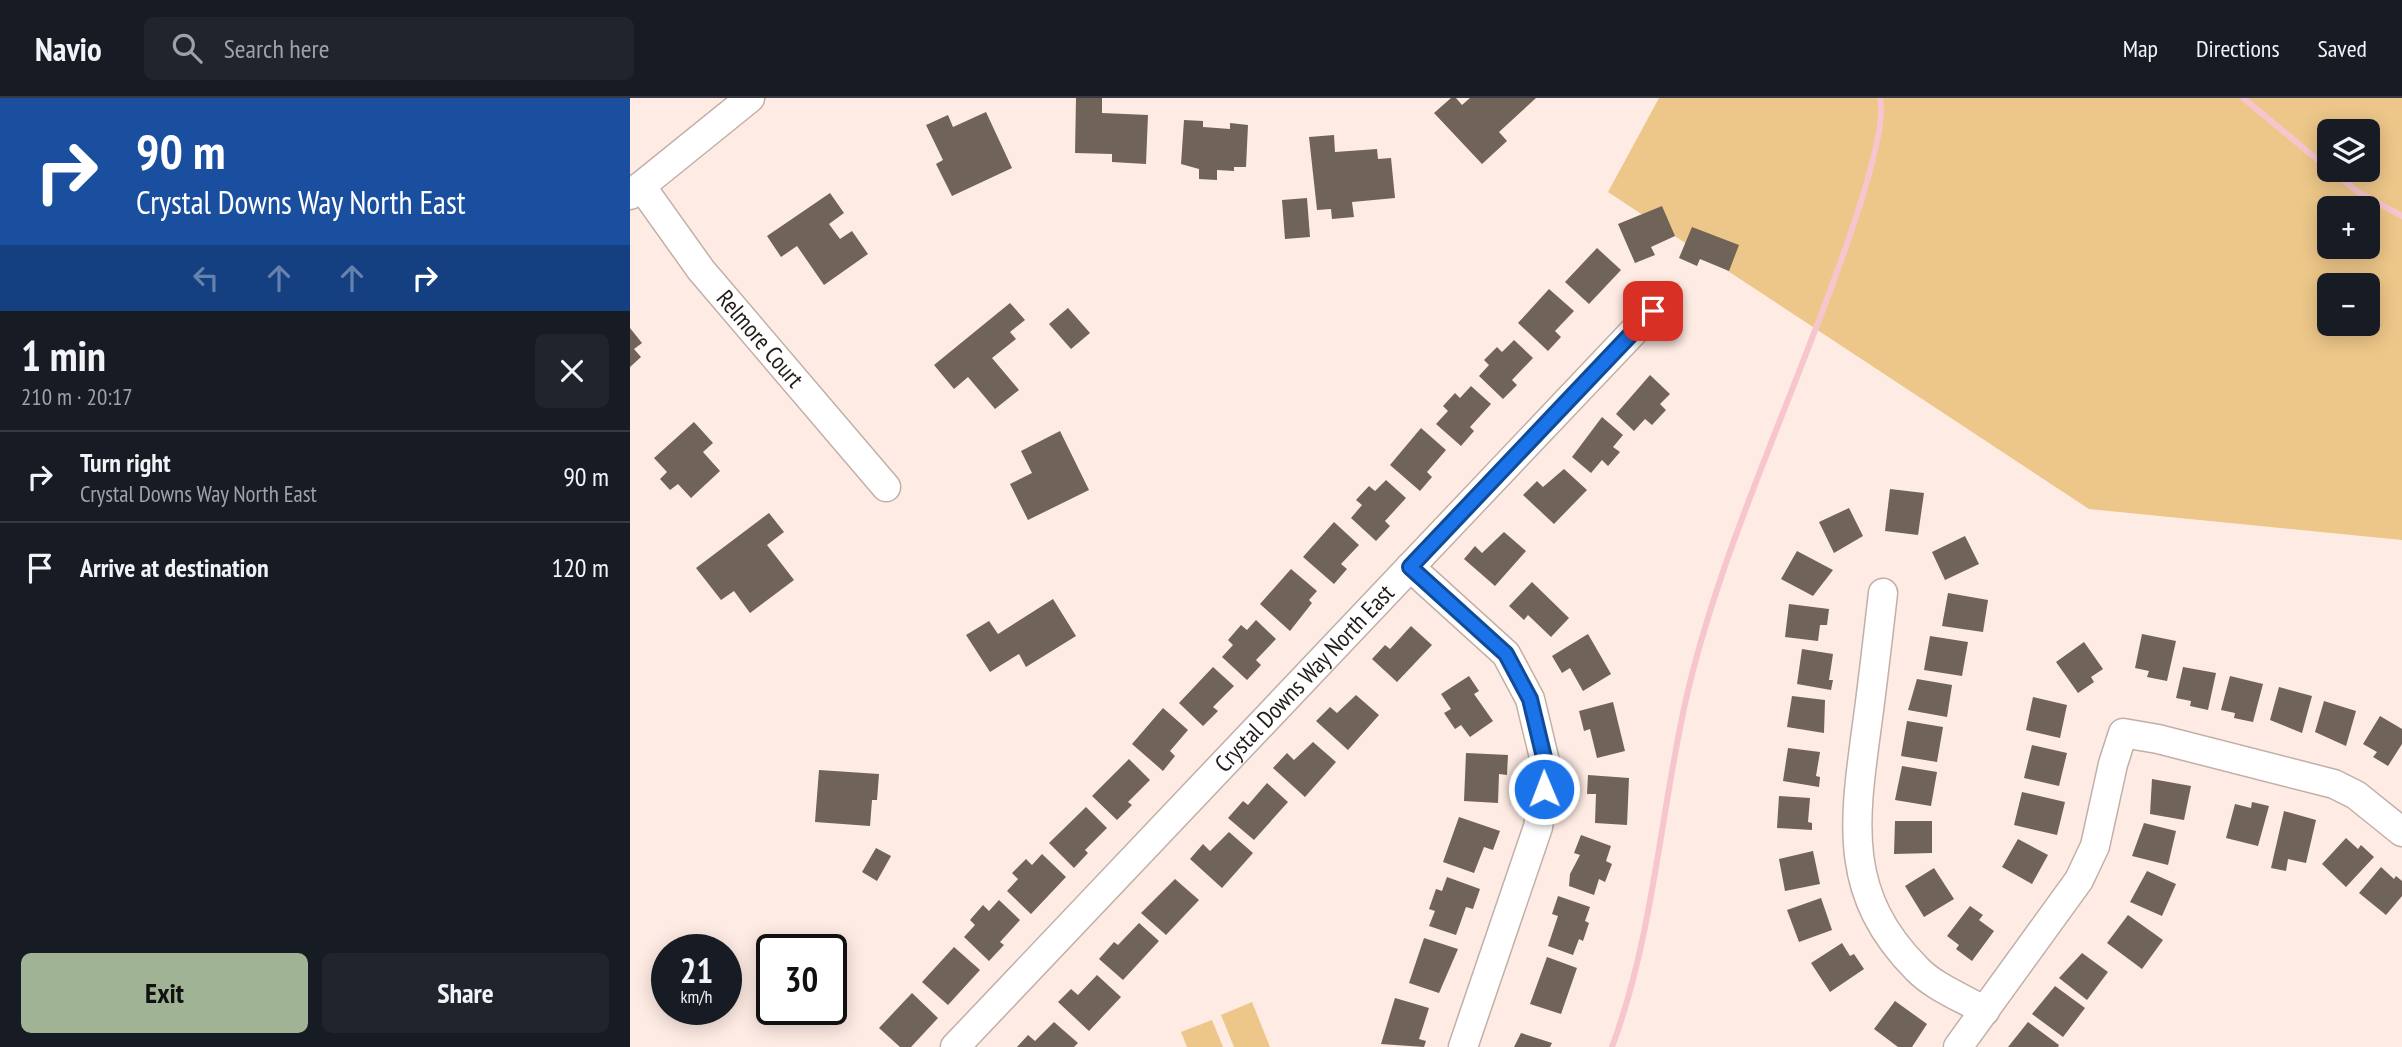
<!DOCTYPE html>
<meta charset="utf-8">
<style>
:root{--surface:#171b24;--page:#20242c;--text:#f1f3f6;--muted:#9ea1a6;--line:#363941;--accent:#a0b394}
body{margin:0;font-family:"PT Sans Narrow",sans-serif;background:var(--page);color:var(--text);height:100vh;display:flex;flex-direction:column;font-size:26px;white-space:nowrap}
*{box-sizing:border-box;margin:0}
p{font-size:23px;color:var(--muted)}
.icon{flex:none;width:38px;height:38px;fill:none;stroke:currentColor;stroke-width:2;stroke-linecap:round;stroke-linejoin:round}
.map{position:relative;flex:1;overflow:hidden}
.drawer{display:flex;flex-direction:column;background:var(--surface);width:630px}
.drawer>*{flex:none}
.banner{background:#1a4fa0;color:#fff;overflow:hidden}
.fabs{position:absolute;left:1687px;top:21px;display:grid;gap:14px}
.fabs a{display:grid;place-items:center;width:63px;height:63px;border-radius:10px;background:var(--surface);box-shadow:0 4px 18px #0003;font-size:35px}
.speed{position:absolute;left:21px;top:836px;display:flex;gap:14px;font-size:35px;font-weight:700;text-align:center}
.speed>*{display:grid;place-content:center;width:91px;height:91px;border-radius:50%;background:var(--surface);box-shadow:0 4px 18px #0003;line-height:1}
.speed small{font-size:18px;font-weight:400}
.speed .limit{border:4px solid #111;border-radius:10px;background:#fff;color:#111}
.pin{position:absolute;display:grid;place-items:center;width:60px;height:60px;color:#fff;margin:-30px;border-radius:14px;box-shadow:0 4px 10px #0006}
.me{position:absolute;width:77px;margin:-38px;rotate:359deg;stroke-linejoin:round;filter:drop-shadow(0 0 5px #0008)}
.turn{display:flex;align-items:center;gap:24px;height:147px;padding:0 21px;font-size:32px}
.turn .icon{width:91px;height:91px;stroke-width:2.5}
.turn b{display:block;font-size:49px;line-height:60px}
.lanes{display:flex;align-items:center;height:66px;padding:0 21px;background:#0003;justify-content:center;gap:35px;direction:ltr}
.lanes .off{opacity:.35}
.round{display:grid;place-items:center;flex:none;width:74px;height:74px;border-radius:10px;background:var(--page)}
.summary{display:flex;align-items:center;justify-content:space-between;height:119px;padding:0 21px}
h1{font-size:42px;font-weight:800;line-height:52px}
.cta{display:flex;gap:14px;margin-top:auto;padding:14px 21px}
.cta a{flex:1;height:80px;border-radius:10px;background:var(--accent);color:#111;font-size:28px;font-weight:800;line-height:80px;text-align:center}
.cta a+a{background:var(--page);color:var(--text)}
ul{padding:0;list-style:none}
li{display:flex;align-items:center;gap:21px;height:91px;padding:0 21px;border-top:2px solid var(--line)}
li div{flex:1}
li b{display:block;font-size:26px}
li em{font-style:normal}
header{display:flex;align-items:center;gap:42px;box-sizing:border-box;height:98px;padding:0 35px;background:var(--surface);border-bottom:2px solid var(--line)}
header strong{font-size:33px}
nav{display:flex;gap:38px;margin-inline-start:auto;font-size:24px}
.search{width:490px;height:63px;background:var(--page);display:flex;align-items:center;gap:18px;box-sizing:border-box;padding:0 24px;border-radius:10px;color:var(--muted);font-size:26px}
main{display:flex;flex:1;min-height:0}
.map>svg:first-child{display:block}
</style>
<header>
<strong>Navio</strong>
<div class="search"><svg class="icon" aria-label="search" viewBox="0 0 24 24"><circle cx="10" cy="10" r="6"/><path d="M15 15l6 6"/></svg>Search here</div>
<nav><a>Map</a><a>Directions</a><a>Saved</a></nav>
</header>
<main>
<section class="drawer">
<div class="banner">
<div class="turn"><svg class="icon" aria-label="right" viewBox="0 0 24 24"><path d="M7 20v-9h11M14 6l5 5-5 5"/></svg><div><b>90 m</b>Crystal Downs Way North East</div></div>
<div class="lanes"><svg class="icon off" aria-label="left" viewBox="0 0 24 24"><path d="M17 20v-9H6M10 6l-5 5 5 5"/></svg><svg class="icon off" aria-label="ahead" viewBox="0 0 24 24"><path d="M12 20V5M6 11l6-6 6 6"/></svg><svg class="icon off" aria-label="ahead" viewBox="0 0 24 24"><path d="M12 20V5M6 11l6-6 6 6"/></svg><svg class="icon" aria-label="right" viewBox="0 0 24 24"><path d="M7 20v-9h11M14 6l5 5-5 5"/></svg></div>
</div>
<div class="summary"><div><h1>1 min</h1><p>210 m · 20:17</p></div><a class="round"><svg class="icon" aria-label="close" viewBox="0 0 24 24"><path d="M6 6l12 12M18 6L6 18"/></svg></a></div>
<ul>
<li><svg class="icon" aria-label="right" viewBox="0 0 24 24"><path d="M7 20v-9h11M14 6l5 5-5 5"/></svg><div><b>Turn right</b><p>Crystal Downs Way North East</p></div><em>90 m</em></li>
<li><svg class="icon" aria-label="arrive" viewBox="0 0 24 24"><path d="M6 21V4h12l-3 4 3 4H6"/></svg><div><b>Arrive at destination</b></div><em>120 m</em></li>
</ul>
<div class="cta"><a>Exit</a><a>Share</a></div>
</section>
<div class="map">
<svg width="1772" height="949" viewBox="0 0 1772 949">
<rect width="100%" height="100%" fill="#feebe3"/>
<g fill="#edc789" fill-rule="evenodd">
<path d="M1029,0H1772V442L1459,411L978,94ZM1699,33H1738V72H1699ZM1699,110H1738V149H1699ZM1699,187H1738V226H1699Z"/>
<path d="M622,904L640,949H604L591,917Z"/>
<path d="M582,922L593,949H557L551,934Z"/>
</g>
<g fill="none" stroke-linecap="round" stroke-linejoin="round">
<g stroke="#f7c5ce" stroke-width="6">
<path d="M1613,0L1699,71"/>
<path d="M1701,72L1728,94L1772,118"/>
<path d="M982,949C1024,836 1030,714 1057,597C1085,477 1135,363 1179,248C1197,202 1260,41 1250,0"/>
</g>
</g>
<g fill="#706358">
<path d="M446,0H472V15L518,17L516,66L482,64V56L445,55Z"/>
<path d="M821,0H826L832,7L840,0H906L869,34L877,43L852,66L804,15Z"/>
<path d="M356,14L382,70L322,98L306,66L313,62L296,27L318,17L323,29Z"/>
<path d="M554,22L573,23V29L600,31V25L618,27L616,69H604V73L587,72V82L569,81V71L551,66Z"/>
<path d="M704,37L705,54L747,51L748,61L761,60L765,100L722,104L724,119L702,121L701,111L687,112L679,39Z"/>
<path d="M200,95L214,115L199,126L210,141L222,133L238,156L194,187L167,148L151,159L137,138Z"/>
<path d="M677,100L680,139L655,141L652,102Z"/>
<path d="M1032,108L1045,138L1021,149L1025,157L1005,165L988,126Z"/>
<path d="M1062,129L1109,147L1099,173L1070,161L1067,168L1049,160Z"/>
<path d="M967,150L991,172L959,206L935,184Z"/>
<path d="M919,191L944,213L925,233L931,239L918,253L888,225Z"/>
<path d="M380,205L395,222L380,234L386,241L362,260L389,292L365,311L338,279L324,291L304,267Z"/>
<path d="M438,210L460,235L441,251L419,226Z"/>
<path d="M0,230L12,245L4,251L11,259L0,269Z"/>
<path d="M884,242L903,260L882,282L887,287L873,301L849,278L859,267L854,262L867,249L872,254Z"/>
<path d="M1020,277L1040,296L1030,306L1036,312L1022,327L1015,321L1004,333L986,316Z"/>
<path d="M841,288L861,306L840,329L844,333L831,348L806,326L818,313L813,308L825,295L830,300Z"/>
<path d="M972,319L993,337L983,349L990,354L978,368L972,362L961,375L942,359Z"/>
<path d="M64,324L83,345L73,354L90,373L61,400L48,386L40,392L30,381L37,374L24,360Z"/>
<path d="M791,330L816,352L797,374L802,379L790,393L760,367Z"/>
<path d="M430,333L459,392L398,422L380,386L402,375L391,353Z"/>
<path d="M934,371L957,392L924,426L893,397L907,383L913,389Z"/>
<path d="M756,382L776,400L755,423L760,428L746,443L721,420L732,407L726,402L739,388L745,393Z"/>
<path d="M1260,391L1294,395L1288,437L1255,433Z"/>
<path d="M1219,410L1233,438L1204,455L1189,424Z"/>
<path d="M139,415L154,434L137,447L164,482L120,515L104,493L91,502L66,470Z"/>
<path d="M704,424L729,447L711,466L717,471L704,486L673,459Z"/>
<path d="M874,434L896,453L865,488L834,461L845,448L852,455Z"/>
<path d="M1335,438L1349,466L1315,482L1302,454Z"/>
<path d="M1167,453L1203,472L1183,498L1151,481Z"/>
<path d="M661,471L687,493L679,502L682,505L660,533L630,506Z"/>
<path d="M902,484L939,520L921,539L898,517L894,522L879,508Z"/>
<path d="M1318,495L1358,502L1353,534L1312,528Z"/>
<path d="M423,501L446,538L396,569L389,556L360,574L336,537L359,523L368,536Z"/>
<path d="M1159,506L1199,511L1197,527H1190L1188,543L1155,539Z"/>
<path d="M626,522L646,541L626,562L631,567L617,582L592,559L603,547L598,542L611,527L617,532Z"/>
<path d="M781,528L802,547L767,584L742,561L755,547L760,551Z"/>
<path d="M958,536L981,576L953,593L940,570L932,575L922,558Z"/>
<path d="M1512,536L1546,543L1537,583L1517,579L1519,573L1505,570Z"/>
<path d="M1300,538L1338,544L1332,578L1294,572Z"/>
<path d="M1454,544L1473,571L1461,579L1464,584L1448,595L1426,564Z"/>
<path d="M1172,551L1203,556L1199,582H1203L1201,592L1167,586Z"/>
<path d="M583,569L604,588L583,609L588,613L573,628L549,605Z"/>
<path d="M1553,569L1586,575L1578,612L1560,608L1561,603L1546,600Z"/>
<path d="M839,578L849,593L844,596L863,623L840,639L831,627L825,631L814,615L821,611L811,596Z"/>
<path d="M1600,578L1633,586L1623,624L1604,620L1605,615L1591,612Z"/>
<path d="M1287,581L1322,587L1317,619L1278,612Z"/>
<path d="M1649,589L1682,598L1672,635L1640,622Z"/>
<path d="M726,597L749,617L718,652L686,623L700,609L707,615Z"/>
<path d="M1162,598L1195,602L1194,635L1157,629Z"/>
<path d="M1403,599L1437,607L1430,640L1396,632Z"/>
<path d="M1694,603L1726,613L1716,648L1685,634Z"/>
<path d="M983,604L995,653L967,660L960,631L954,633L949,613Z"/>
<path d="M533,610L558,632L540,653L545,658L533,673L502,646Z"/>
<path d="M1750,618L1772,631V646L1758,668L1743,659L1747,654L1733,646Z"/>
<path d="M1277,623L1313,629L1307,664L1271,658Z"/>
<path d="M683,644L706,664L675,699L643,670L657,655L664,662Z"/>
<path d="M1402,647L1437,655L1429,688L1394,680Z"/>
<path d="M1158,650L1190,654L1186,678L1190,679L1189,689L1153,683Z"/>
<path d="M836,655L878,657L877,677L869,676L868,705L834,703Z"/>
<path d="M499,661L520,682L498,704L502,707L487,722L462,698Z"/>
<path d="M1272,668L1307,674L1301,708L1265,702Z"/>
<path d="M189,672L249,676L247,702H242L240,728L185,724Z"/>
<path d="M958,677L999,680L997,727L965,725L966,696H957Z"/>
<path d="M1522,681L1561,688L1554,722L1520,716Z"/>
<path d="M637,685L658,704L624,742L598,720L613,703L618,707Z"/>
<path d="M1392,694L1435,704L1427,737L1384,727Z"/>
<path d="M1149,698L1180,700L1178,724L1182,725V732L1147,730Z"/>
<path d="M1622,704L1639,708L1628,748L1596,740L1605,706L1621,710Z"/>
<path d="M456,709L477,730L455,752L458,755L444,770L419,745Z"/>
<path d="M1654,713L1686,722L1676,765L1658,761L1656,773L1641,770Z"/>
<path d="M829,719L870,733L863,752L854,749L844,775L813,764Z"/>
<path d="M1265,723H1302V755L1264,756Z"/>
<path d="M1514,725L1546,733L1538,767L1502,758Z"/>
<path d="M599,734L623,755L592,790L560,761L573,746L580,753Z"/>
<path d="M951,737L981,748L976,763L982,766L975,784L969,781L964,797L939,788L940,776L950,757L944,755Z"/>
<path d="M1716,740L1728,751L1731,747L1744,759L1716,789L1692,766Z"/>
<path d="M1388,741L1418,757L1402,786L1372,769Z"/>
<path d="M246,750L261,758L247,783L232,774Z"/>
<path d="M1183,753L1190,786L1155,793L1149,761Z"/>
<path d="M412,756L436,779L401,816L377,793L388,781L382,775L396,761L402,767Z"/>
<path d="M1751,769L1764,781L1766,778L1772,783V798L1756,817L1729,795Z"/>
<path d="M1304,770L1324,801L1294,819L1275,788Z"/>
<path d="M1517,773L1546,786L1532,818L1500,804Z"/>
<path d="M817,779L850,791L843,811L836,809L826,837L799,828L805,813L799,811L806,791L812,793Z"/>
<path d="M545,781L569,802L536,837L511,815Z"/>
<path d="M928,798L960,809L955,823L959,825L953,843L949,841L943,857L918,848L928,818L922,816Z"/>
<path d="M1191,800L1202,832L1169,844L1157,812Z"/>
<path d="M369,802L390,822L370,844L374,847L359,863L334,839L345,827L340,822L353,807L359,813Z"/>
<path d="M1340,808L1353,817L1349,822L1364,833L1342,863L1326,851L1329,847L1317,838Z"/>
<path d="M1498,817L1533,842L1512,871L1477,845Z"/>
<path d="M509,825L529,843L493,882L469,861L484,844L488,847Z"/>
<path d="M794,840L828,851L809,895L779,885Z"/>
<path d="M1212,845L1220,858L1224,856L1234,871L1200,894L1181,865Z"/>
<path d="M324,849L350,872L318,907L292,884Z"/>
<path d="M1452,855L1478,874L1457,902L1429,880Z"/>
<path d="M917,859L947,870L931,916L900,906Z"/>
<path d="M467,877L491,899L459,933L428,904L441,891L448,897Z"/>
<path d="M1425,888L1455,910L1433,939L1402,916Z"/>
<path d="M282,895L308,920L281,949H270L249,930Z"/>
<path d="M765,900L799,910L789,941L796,943L794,949L751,946Z"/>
<path d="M1265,903L1297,926L1282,949H1268L1244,931Z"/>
<path d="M424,924L448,945L444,949H387L398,937L405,943Z"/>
<path d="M1398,924L1429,947L1428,949H1378Z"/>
<path d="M891,935L922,945L920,949H884Z"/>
</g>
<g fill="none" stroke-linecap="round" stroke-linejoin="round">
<g stroke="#c1afa8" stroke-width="31">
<g id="minor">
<path id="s1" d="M11,88L71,172L256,389"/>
<path d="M0,97L120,0"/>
<path d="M780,469L876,556L900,601L917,672L908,729L833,949"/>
<path d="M1253,495C1248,539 1243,583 1237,627C1224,723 1212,796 1287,871C1304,889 1333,900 1355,913"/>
<path id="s2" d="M325,949L1023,213"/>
<path d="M1328,949L1449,782L1465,748L1483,666L1493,635L1528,641L1704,686L1726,697L1772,734"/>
</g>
</g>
<use href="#minor" stroke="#fff" stroke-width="28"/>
</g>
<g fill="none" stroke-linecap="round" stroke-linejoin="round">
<g stroke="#114b97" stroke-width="18">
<path id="route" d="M914,691L917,672L900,601L876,556L780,469L1023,213"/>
</g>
<use href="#route" stroke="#1a73e8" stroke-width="12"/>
</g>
<g text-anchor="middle" stroke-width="7" stroke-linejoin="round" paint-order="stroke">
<g font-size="24" fill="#221c19" stroke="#fcfcfc">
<text dy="8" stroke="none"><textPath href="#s1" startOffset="194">Relmore Court</textPath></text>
<text dy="8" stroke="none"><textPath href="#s2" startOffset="508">Crystal Downs Way North East</textPath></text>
</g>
</g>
</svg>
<div class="fabs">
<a><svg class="icon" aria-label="layers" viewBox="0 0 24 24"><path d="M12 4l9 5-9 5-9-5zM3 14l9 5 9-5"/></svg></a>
<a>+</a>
<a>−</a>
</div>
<div class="speed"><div>21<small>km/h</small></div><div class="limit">30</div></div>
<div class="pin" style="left:1023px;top:213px;background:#d93025"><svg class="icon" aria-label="arrive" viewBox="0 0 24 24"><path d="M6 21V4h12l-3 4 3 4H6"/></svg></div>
<svg class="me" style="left:914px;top:691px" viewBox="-20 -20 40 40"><circle r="17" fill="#1a73e8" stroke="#fff" stroke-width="3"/><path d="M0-11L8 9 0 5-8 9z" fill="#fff"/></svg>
</div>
</main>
